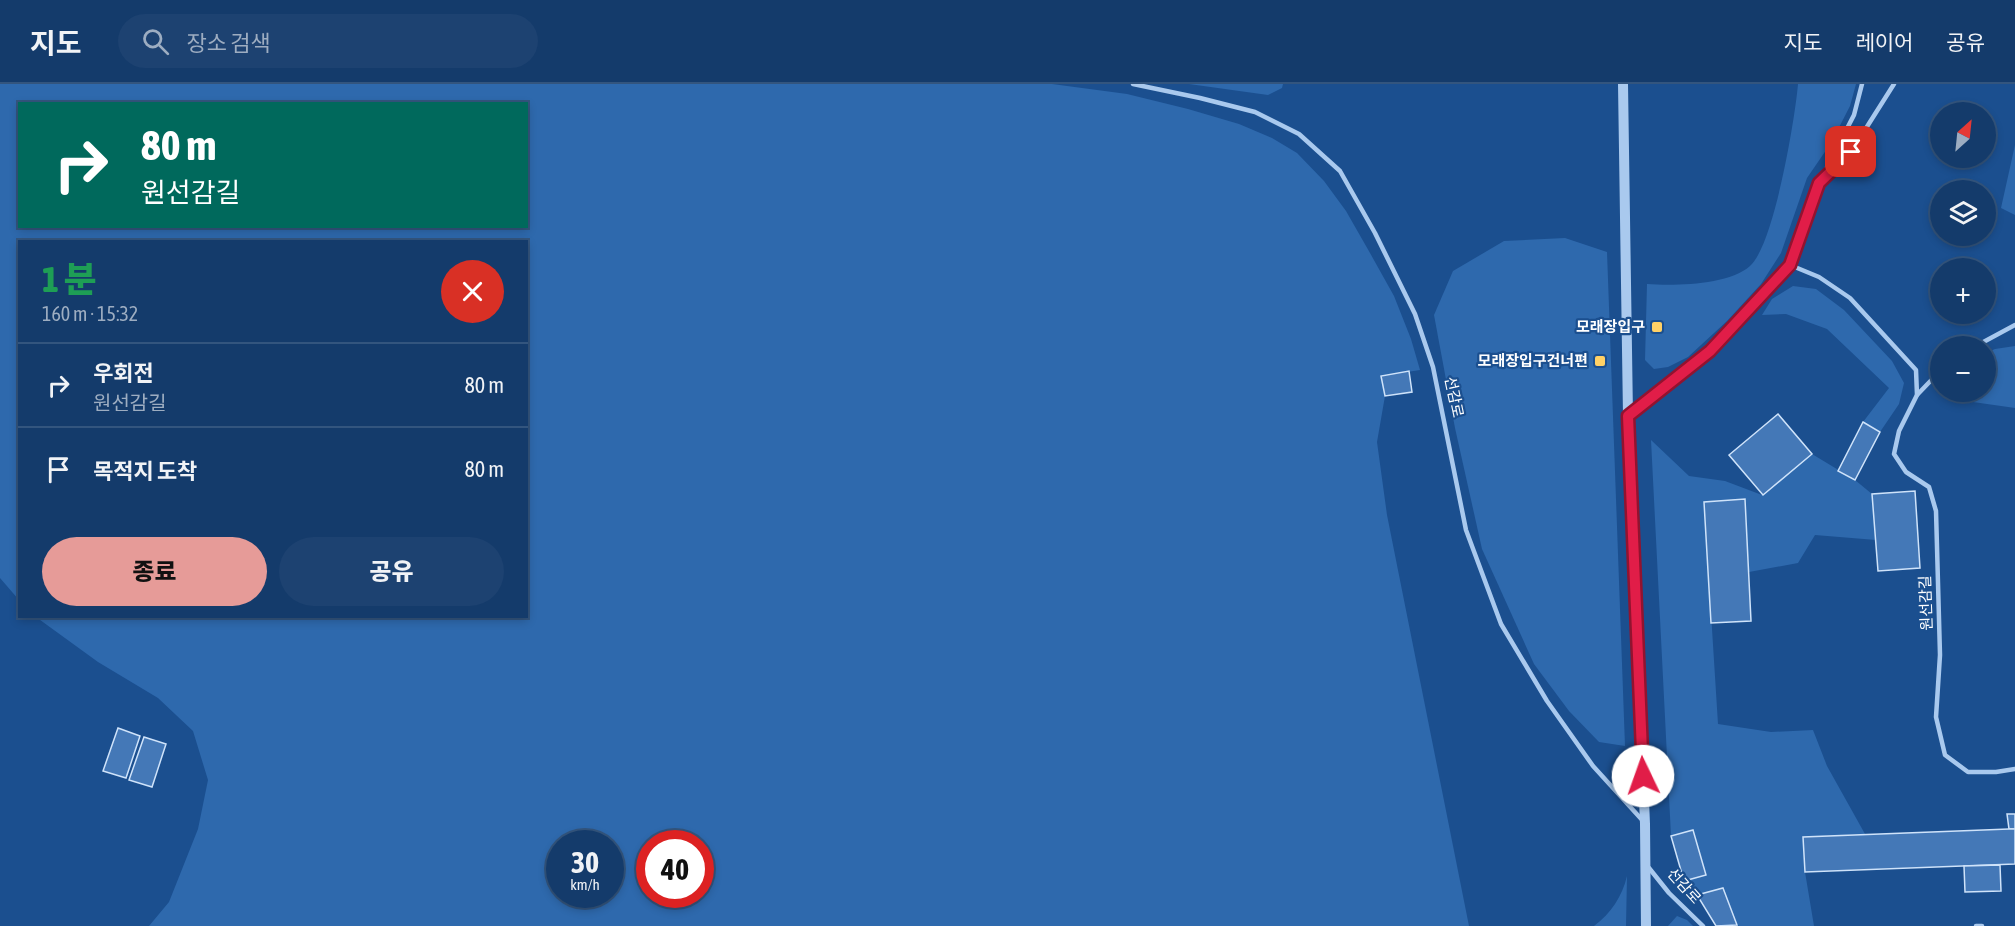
<!DOCTYPE html>
<html lang="ko">
<meta charset="utf-8">
<style>
:root{--surface:#143b6b;--page:#1d4271;--text:#f1f3f6;--muted:#9dadc1;--line:#33557e;--accent:#e69b98}
body{margin:0;font-family:"Asap Condensed","Noto Sans KR",sans-serif;background:var(--page);color:var(--text);height:100vh;display:flex;flex-direction:column;font-size:22px;white-space:nowrap}
*{box-sizing:border-box;margin:0}
p{font-size:20px;color:var(--muted)}
.icon{flex:none;width:33px;height:33px;fill:none;stroke:currentColor;stroke-width:2;stroke-linecap:round;stroke-linejoin:round}
.map{position:relative;flex:1;overflow:hidden}
.panel{position:absolute;left:18px;top:156px;width:510px;height:378px;display:flex;flex-direction:column;background:var(--surface);border-radius:0px;box-shadow:0 3px 9px #0003,0 0 0 2px var(--line)}
.panel>*{flex:none}
.hud{position:absolute;left:18px;top:18px;width:510px;height:126px;border-radius:0px;box-shadow:0 3px 9px #0003,0 0 0 2px var(--line);background:#00695c;color:#fff;overflow:hidden}
.needle{width:39px;rotate:27deg}
.controls{position:absolute;left:1930px;top:18px;display:grid;gap:12px}
.controls a{display:grid;place-items:center;width:66px;height:66px;border-radius:50%;background:var(--surface);box-shadow:0 3px 9px #0003,0 0 0 2px var(--line);font-size:30px}
.speed{position:absolute;left:546px;top:746px;display:flex;gap:12px;font-size:30px;font-weight:700;text-align:center}
.speed>*{display:grid;place-content:center;width:78px;height:78px;border-radius:50%;background:var(--surface);box-shadow:0 3px 9px #0003,0 0 0 2px var(--line);line-height:1}
.speed small{font-size:15px;font-weight:400}
.speed .limit{border:9px solid #d22;background:#fff;color:#111}
.pin{position:absolute;display:grid;place-items:center;width:51px;height:51px;color:#fff;margin:-26px;border-radius:12px;box-shadow:0 3px 9px #0006}
.me{position:absolute;width:66px;margin:-33px;rotate:357deg;stroke-linejoin:round;filter:drop-shadow(0 0 4px #0008)}
.turn{display:flex;align-items:center;gap:21px;height:126px;padding:0 24px;font-size:27px}
.turn .icon{width:78px;height:78px;stroke-width:2.5}
.turn b{display:block;font-size:42px;line-height:51px}
.round{display:grid;place-items:center;flex:none;width:63px;height:63px;border-radius:32px;background:var(--page)}
.headline{display:flex;align-items:center;justify-content:space-between;height:102px;padding:0 24px}
h1{font-size:36px;font-weight:800;line-height:45px;color:#1e9e55}
.button{display:flex;gap:12px;margin-top:auto;padding:12px 24px}
.button a{flex:1;height:69px;border-radius:36px;background:var(--accent);color:#111;font-size:24px;font-weight:800;line-height:69px;text-align:center}
.button a+a{background:var(--page);color:var(--text)}
ul{padding:0;list-style:none}
li{display:flex;align-items:center;gap:18px;height:84px;padding:0 24px;border-top:2px solid var(--line)}
li div{flex:1}
li b{display:block;font-size:22px}
li em{font-style:normal}
header{display:flex;align-items:center;gap:36px;box-sizing:border-box;height:84px;padding:0 30px;background:var(--surface);border-bottom:2px solid var(--line)}
header strong{font-size:28px}
nav{display:flex;gap:33px;margin-inline-start:auto;font-size:21px}
.search{width:420px;height:54px;background:var(--page);display:flex;align-items:center;gap:15px;box-sizing:border-box;padding:0 21px;border-radius:33px;color:var(--muted);font-size:22px}
.map>svg:first-child{display:block}
</style>
<header>
<strong>지도</strong>
<div class="search"><svg class="icon" aria-label="search" viewBox="0 0 24 24"><circle cx="10" cy="10" r="6"/><path d="M15 15l6 6"/></svg>장소 검색</div>
<nav><a>지도</a><a>레이어</a><a>공유</a></nav>
</header>
<div class="map">
<svg width="2015" height="842" viewBox="0 0 2015 842">
<rect width="100%" height="100%" fill="#1b4f8f"/>
<g fill="#2e69ad" fill-rule="evenodd">
<path d="M0,0H1052L1127,10L1188,25L1239,40L1272,54L1297,69L1324,97L1346,127L1370,169L1394,212L1411,255L1420,286L1381,292L1385,312L1377,358L1387,431L1469,842H149L169,818L198,745L208,696L193,647L158,614L98,578L36,533L526,532V158H20L19,516L0,494ZM20,20H526V142H20ZM560,759H610V810H560ZM650,759H700V810H650Z"/>
<path d="M1189,0H1283L1282,4L1268,11Z"/>
<path d="M1798,0H1856L1850,22L1831,59L1807,94L1781,169L1761,200L1727,237L1688,273L1668,283L1654,285L1645,276L1647,200C1675,202 1729,201 1750,182C1774,161 1795,35 1798,0Z"/>
<path d="M2015,61V131L2001,124Z"/>
<path d="M1565,154L1607,168L1625,662L1599,658L1569,627L1534,580L1482,465L1455,344L1434,231L1453,187L1504,157Z"/>
<path d="M1793,202L1816,205L1844,226L1892,277L1904,299L1899,320L1880,348L1863,338L1889,304L1827,245L1786,230L1762,231L1772,215Z"/>
<path d="M2015,262V324L1966,317L1953,308H1986V269L1995,265Z"/>
<path d="M1651,356L1689,392L1725,397L1762,411L1812,370L1855,396L1872,410L1876,456L1815,451L1798,479L1749,488L1744,416L1704,418L1718,640L1771,648L1813,646L1827,682L1865,750L1804,753L1805,788L1814,842H1739L1737,841L1723,804L1697,811L1684,797L1671,752Z"/>
<path d="M1627,792L1626,842H1594C1611,829 1622,813 1627,792Z"/>
<path d="M1677,832L1687,836L1693,842H1668Z"/>
</g>
<g fill="#4478b7" stroke="#cfe3fa" stroke-width="1.5">
<path d="M1409,287L1412,308L1385,312L1381,292Z"/>
<path d="M1778,330L1812,370L1763,411L1729,371Z"/>
<path d="M1863,338L1880,348L1855,396L1838,387Z"/>
<path d="M1915,407L1920,484L1878,487L1872,410Z"/>
<path d="M1745,415L1751,537L1711,539L1704,418Z"/>
<path d="M118,644L140,652L126,694L103,687Z"/>
<path d="M144,653L166,660L152,703L129,696Z"/>
<path d="M2007,730H2015V745H2009Z"/>
<path d="M2009,745H2015V780L1805,788L1803,753Z"/>
<path d="M1693,746L1706,791L1684,797L1671,752Z"/>
<path d="M2000,781L2001,807L1965,808L1964,782Z"/>
<path d="M1723,804L1737,841L1716,842L1697,811Z"/>
</g>
<g fill="none" stroke-linecap="round" stroke-linejoin="round">
<g stroke="#a9c9ee" stroke-width="4.5">
<path d="M1133,0L1200,14L1255,28L1299,50L1340,87L1375,149L1415,230L1433,283L1466,446L1501,540L1547,617L1593,682L1644,738"/>
<path d="M1823,95L1851,68L1894,0"/>
<path d="M1790,181L1819,193L1850,214L1916,286L1917,311L1899,347L1894,370L1906,388L1929,403L1936,427L1940,571L1936,633L1945,671L1968,688H1996L2015,685"/>
<path d="M1976,262L2015,241"/>
<path d="M1917,311L1941,286"/>
<path d="M1631,331L1710,267L1790,181L1819,99L1854,31L1862,0"/>
<path d="M1649,784L1669,809L1703,842"/>
<path d="M1976,842H1982"/>
</g>
<path stroke="#a9c9ee" stroke-width="10" d="M1623,0L1628,332L1645,740L1646,842"/>
</g>
<g fill="none" stroke-linecap="round" stroke-linejoin="round">
<g stroke="#92132f" stroke-width="15">
<path id="route" d="M1643,692L1628,332L1710,267L1790,181L1819,99L1851,68"/>
</g>
<use href="#route" stroke="#e11d48" stroke-width="10"/>
</g>
<g fill="#ffd166" stroke="#1b4f8f" stroke-width="2">
<rect x="1651" y="237" width="12" height="12" rx="3"/>
<rect x="1594" y="271" width="12" height="12" rx="3"/>
</g>
<g text-anchor="middle" stroke-width="4.5" stroke-linejoin="round" paint-order="stroke">
<g font-size="15" font-weight="bold" fill="#fff" stroke="#1b4f8f" text-anchor="end">
<text x="1645" y="248">모래장입구</text>
<text x="1588" y="282">모래장입구건너편</text>
</g>
<g font-size="15" fill="#fff" stroke="#1b4f8f">
<text transform="translate(1454 313) rotate(78)" y="5">선감로</text>
<text transform="translate(1926 519) rotate(-92)" y="5">원선감길</text>
<text transform="translate(1684 802) rotate(48)" y="5">선감로</text>
</g>
</g>
</svg>
<div class="controls">
<a><svg class="needle" viewBox="-14 -14 28 28"><path d="M0-13l5 13h-10z" fill="#e53935"/><path d="M0 13l5-13h-10z" fill="#9dadc1"/></svg></a>
<a><svg class="icon" aria-label="layers" viewBox="0 0 24 24"><path d="M12 4l9 5-9 5-9-5zM3 14l9 5 9-5"/></svg></a>
<a>+</a>
<a>−</a>
</div>
<div class="speed"><div>30<small>km/h</small></div><div class="limit">40</div></div>
<div class="pin" style="left:1851px;top:68px;background:#d93025"><svg class="icon" aria-label="arrive" viewBox="0 0 24 24"><path d="M6 21V4h12l-3 4 3 4H6"/></svg></div>
<svg class="me" style="left:1643px;top:692px" viewBox="-20 -20 40 40"><circle r="19" fill="#fff"/><path d="M0-13L10 11 0 6-10 11z" fill="#e11d48"/></svg>
<div class="hud">
<div class="turn"><svg class="icon" aria-label="right" viewBox="0 0 24 24"><path d="M7 20v-9h11M14 6l5 5-5 5"/></svg><div><b>80 m</b>원선감길</div></div>
</div>
<section class="panel">
<div class="headline"><div><h1>1 분</h1><p>160 m · 15:32</p></div><a class="round" style="background:#d93025;color:#fff"><svg class="icon" aria-label="close" viewBox="0 0 24 24"><path d="M6 6l12 12M18 6L6 18"/></svg></a></div>
<ul>
<li><svg class="icon" aria-label="right" viewBox="0 0 24 24"><path d="M7 20v-9h11M14 6l5 5-5 5"/></svg><div><b>우회전</b><p>원선감길</p></div><em>80 m</em></li>
<li><svg class="icon" aria-label="arrive" viewBox="0 0 24 24"><path d="M6 21V4h12l-3 4 3 4H6"/></svg><div><b>목적지 도착</b></div><em>80 m</em></li>
</ul>
<div class="button"><a>종료</a><a>공유</a></div>
</section>
</div>
